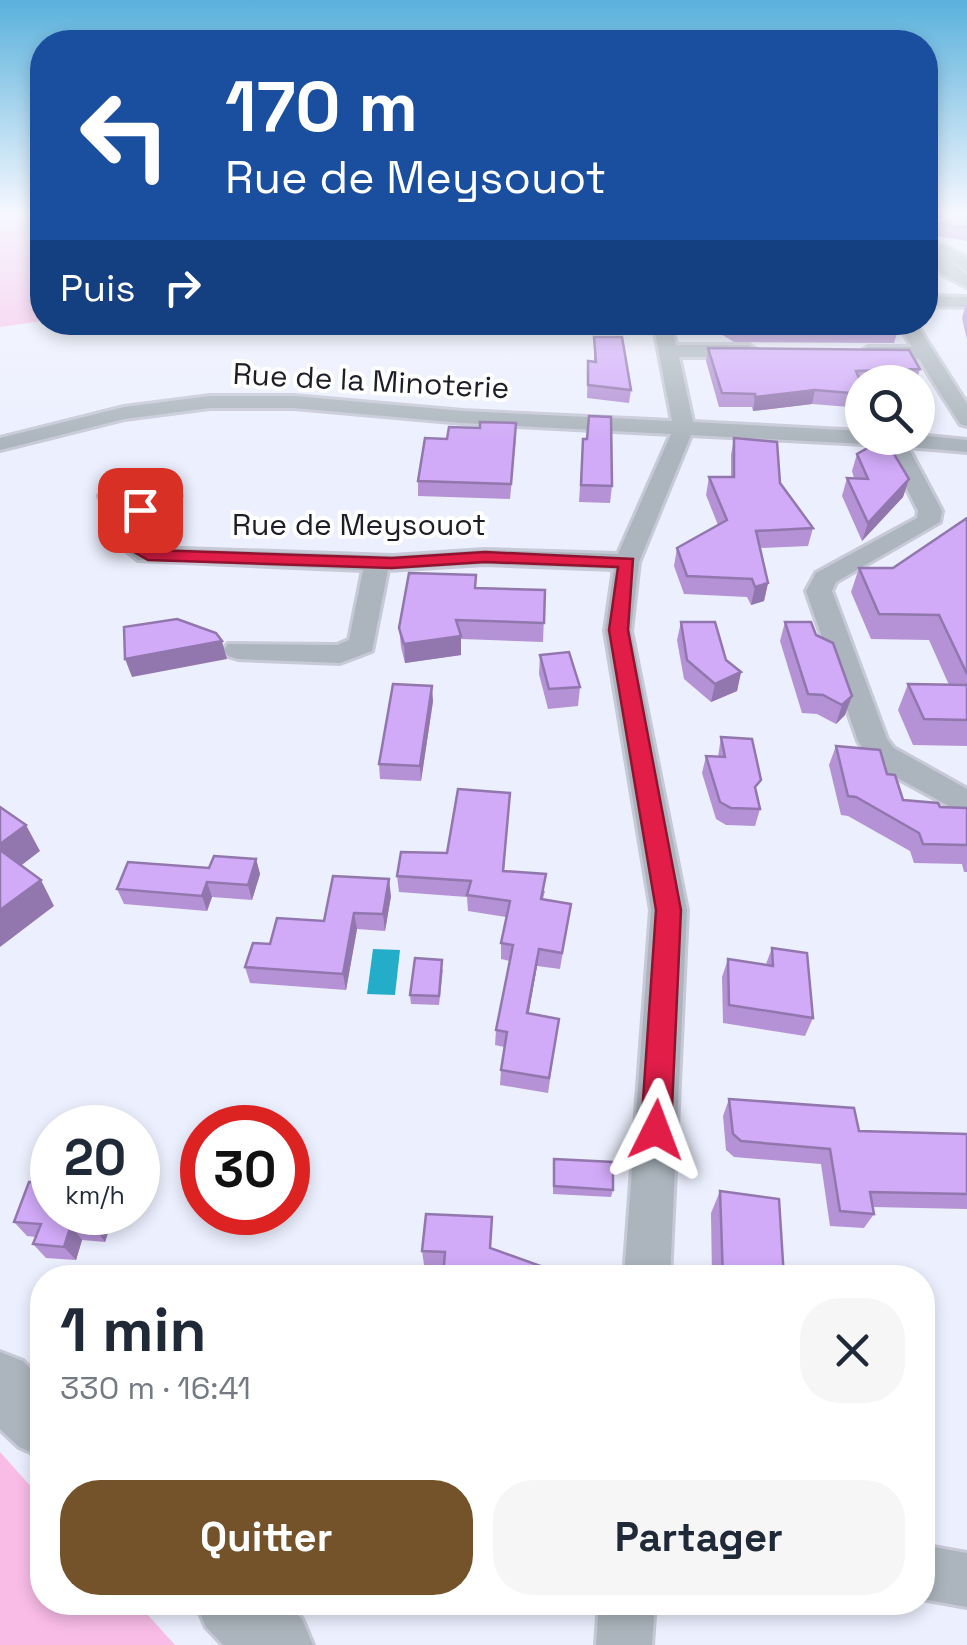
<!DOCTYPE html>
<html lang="fr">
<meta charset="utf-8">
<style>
:root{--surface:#fff;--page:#f6f6f7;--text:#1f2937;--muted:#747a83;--accent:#74522a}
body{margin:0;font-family:"Space Grotesk",sans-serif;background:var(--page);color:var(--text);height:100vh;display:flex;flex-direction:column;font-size:38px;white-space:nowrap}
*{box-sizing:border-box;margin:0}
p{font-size:32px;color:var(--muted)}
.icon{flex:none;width:55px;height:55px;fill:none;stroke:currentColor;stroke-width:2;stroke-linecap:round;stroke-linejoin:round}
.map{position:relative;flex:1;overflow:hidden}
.drawer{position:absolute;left:30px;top:1265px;width:905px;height:350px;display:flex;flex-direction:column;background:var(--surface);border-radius:40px;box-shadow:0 5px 15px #0003}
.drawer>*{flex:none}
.guide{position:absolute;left:30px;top:30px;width:908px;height:305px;border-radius:40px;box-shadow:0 5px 15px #0003;background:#1a4fa0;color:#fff;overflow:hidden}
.fabs{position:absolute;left:845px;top:365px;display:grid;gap:20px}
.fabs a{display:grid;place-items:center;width:90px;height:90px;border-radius:50%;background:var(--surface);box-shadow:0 5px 15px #0003;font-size:50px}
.speed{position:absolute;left:30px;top:1105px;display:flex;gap:20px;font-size:50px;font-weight:700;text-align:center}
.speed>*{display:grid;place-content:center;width:130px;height:130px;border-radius:50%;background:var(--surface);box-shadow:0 5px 15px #0003;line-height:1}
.speed small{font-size:25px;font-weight:400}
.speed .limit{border:15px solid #d22;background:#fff;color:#111}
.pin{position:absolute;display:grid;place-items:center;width:85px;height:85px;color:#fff;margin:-42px;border-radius:20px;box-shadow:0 5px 15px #0006}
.me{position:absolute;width:110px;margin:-55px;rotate:3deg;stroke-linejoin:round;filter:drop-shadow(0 0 8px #0008)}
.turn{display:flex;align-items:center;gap:35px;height:210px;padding:0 30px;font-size:45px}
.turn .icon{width:130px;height:130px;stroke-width:2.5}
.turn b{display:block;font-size:70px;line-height:85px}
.then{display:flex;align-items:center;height:95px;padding:0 30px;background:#0003;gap:20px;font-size:38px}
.round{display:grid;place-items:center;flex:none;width:105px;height:105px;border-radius:40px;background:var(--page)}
.head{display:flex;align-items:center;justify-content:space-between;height:170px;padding:0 30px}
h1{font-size:60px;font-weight:700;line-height:75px}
.primary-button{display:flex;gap:20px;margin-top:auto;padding:20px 30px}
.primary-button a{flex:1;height:115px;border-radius:40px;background:var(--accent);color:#fff;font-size:40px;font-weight:700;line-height:115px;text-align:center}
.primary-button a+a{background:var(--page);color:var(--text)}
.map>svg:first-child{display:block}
</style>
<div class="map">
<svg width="967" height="1645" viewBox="0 0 967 1645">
<rect width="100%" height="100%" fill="#eceffe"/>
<g fill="#f9bce7">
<path d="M0,214H42V321L0,327Z"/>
<path d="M0,1452L42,1499V1602L137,1603L175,1645H0Z"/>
</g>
<path fill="#24adc9" d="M373,949L400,950L395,995L367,994Z"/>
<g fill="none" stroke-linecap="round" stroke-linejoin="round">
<g stroke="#c7c9d7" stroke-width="6">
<g id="minor">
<path d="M943,245L967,258V272L943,254L967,275V287L942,274L925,253Z"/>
<path d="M925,296L967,297V307L925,306Z"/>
<path d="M653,322H671L676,345H749L758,351L749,357H679L693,422L862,431V438L918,435L967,440V452L908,447L942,511L940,522L836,582L832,591L887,739L894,748L967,789V816L872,764L858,741L806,591L816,573L917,518L918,511L885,445L691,435L639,562L631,631L687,910L670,1278H624L651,910L605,631L614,569L485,564L388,570L372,651L340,663L238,659L228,656L224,650L228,644L337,645L349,640L363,570L138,560L116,543L117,514L106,511L99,496C120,470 146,474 175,481L181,496C170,510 156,514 139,517L140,540L153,548L393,556L485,550L618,554L671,434L463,423L294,408H210L124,419L0,450V438L124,407L210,396H294L463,411L672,421ZM143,487L156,490L157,494L143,503L124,502L123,497Z"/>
<path d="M897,322H915L967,404V426L960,424L919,359H868L859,353L868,347H912Z"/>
<path d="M922,1545L967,1553V1607L922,1599Z"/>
<path d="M599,1602H655L652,1645H596Z"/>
</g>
</g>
<g stroke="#c7c9d7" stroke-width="6">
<g id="tertiary">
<path d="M0,1352L23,1361L42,1380V1457L19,1447L0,1429Z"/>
<path d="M195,1602H284L302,1619L313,1645H223L206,1627Z"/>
</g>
</g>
<use href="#minor" fill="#acb5bd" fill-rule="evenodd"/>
<use href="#tertiary" fill="#acb5bd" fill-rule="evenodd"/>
</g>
<g fill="#b492d5">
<path d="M925,214H967V241L925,234Z"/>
<path d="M966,304L967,305V340L962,318Z"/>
<path d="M701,322H893L898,330L894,343L734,342Z"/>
<path d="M594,337L631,390L629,403L587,398L588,361L594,362Z"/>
<path d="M708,348L920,369L916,382H862V408L812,404L753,411L752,407H719L706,361Z"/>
<path d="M516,437L510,499L418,496V481L447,439Z"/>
<path d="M734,438L780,483L813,528L808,546L760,548L768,583L764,601L751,605L747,597L684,594L674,566L677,548L718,525L706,495L709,477H731V455Z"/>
<path d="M583,439L612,486L610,503L579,502Z"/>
<path d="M857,454L909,479L903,497L862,541L842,496L847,478H854L852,471Z"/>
<path d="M967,518V746L913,745L898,710L908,684L949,685L929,640L871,639L851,592L859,568H893Z"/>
<path d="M476,575V588L545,590L543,642L461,639V655L405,663L401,647L399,628Z"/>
<path d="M681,622L741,672L737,691L711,702L684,679L677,640Z"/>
<path d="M785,622L833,643L845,715L836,724L817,714L802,713L780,641Z"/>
<path d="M540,655L580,687L578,706L548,709L539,674Z"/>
<path d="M433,701L421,781L380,779L379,764Z"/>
<path d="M721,737L757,793L760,809L755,826L726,825L716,819L702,773L706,756L718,757Z"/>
<path d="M836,746L887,774L903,800L940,807L967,808V872H964L962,864L914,863L910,851L848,816L841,815L829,765Z"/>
<path d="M510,793L504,871L545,891L543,899L571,904L560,969L537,966L528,1014L559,1019L548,1093L500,1085L501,1070L504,1047L495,1045L496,1030L510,961L501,959V943L506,917L468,911L467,897L399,892L397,876L447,853Z"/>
<path d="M256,859L260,874L252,900L212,897L207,911L124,904L117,889Z"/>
<path d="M391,896L385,931L357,929L346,990L250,983L245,967L270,944L324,921Z"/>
<path d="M772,948L813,1018L805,1036L723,1023L722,977L728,959L766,964Z"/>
<path d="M443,969L439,1005L411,1004L410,995Z"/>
<path d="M729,1099L859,1131L967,1134V1209L873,1207L874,1214L864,1228L830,1226L821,1164L734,1157L726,1150L723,1116Z"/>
<path d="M553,1167L613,1190L611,1197L553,1194Z"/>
<path d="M720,1191L784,1278H712L711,1213Z"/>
<path d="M52,1212H134L133,1216L114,1214L105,1242L82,1240L76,1260L46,1258L33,1244L36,1237L27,1236L14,1222Z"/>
<path d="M491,1248L444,1266L424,1265L422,1251Z"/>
</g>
<g fill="#9277ae">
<path d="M815,390L812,404L753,411L755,397Z"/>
<path d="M909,479L903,497L862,541L868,523Z"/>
<path d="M768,583L764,601L751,605L755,587Z"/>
<path d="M461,636V655L405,663L404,644Z"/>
<path d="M222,641L227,659L132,677L125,659Z"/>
<path d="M741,672L737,691L711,702L715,684Z"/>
<path d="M432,686L433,701L421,781L420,766Z"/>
<path d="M852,696L845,715L836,724L842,705Z"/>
<path d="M26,825L40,851L10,874L0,855V844Z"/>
<path d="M256,859L260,874L252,900L248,885Z"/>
<path d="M389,879L391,896L385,931L383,914Z"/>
<path d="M41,880L54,906L0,947V910Z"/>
<path d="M207,882L212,897L207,911L202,896Z"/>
<path d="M354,913L357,929L346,990L343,974Z"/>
<path d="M539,949L537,966L526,1029L527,1013Z"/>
<path d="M138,1151L147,1166L138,1198Z"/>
<path d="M99,1212H112L114,1214L105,1242L94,1227Z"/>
<path d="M71,1225L82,1240L76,1260L64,1247Z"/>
</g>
<g fill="#d1aaf8" stroke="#9277ae" stroke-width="2.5">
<path d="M925,214H967V228L925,221Z"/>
<path d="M726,322H893L898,330L736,328Z"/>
<path d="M594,337H622L631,390L588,385V361L596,362Z"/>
<path d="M708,348L909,350L920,369L856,371L862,386V394L815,390L755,397V394L722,393Z"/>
<path d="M589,416L611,417L612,486L581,485L583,439H587Z"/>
<path d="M480,422L516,423L511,484L418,481L425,438L447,439L449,427L480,428Z"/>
<path d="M734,438L777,442L780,483L813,528L756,531L768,583L755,587L752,579L687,576L677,548L727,520L709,477H734Z"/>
<path d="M873,445L894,454L909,479L868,523L847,478L868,479L857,454Z"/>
<path d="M967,518V674L939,615L879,614L859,568H893Z"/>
<path d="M409,573L476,575L475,588L545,590L544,623L456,620L461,636L404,644L399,628Z"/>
<path d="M177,619L216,633L222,641L125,659L124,627Z"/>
<path d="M681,622H715L726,660L741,672L715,684L687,660Z"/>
<path d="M785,622H811L816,635L833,643L852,696L842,705L823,695L808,694Z"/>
<path d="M569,652L580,687L549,689L540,655Z"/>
<path d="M393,684L432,686L420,766L379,764Z"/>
<path d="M908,684L967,685V720L924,719Z"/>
<path d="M721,737L752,739L761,780L755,787L760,809L731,808L720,802L706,756L725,757Z"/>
<path d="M836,746L880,750L887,774L895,775L903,800L938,803L940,807L967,808V845L923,844L919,833L856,797L848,796Z"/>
<path d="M458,789L510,793L503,871L546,874L541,899L571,904L562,953L539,949L527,1013L559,1019L549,1078L501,1070L507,1032L496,1030L513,945L501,943L510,901L467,895L471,881L397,876L401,852L447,853Z"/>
<path d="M0,807L26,825L0,844Z"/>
<path d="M0,850L41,880L0,910Z"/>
<path d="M214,856L256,859L248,885L207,882L202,896L117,889L128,862L209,868Z"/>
<path d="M333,876L389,879L383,914L354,913L343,974L245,967L253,943L270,944L277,918L324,921Z"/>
<path d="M772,948L807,953L813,1018L729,1005L728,959L773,966Z"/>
<path d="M415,958L442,960L439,996L410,995Z"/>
<path d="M729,1099L854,1108L859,1131L967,1134V1194L870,1192L874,1214L840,1211L830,1149L741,1141L733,1134Z"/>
<path d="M554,1159L613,1162V1190L554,1186Z"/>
<path d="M29,1182L52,1183V1212H99L94,1227L71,1225L64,1247L33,1244L41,1224L14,1222Z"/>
<path d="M720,1191L779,1199L784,1278H723Z"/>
<path d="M426,1214L492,1217L490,1248L574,1278H443L445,1252L422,1251Z"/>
</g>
<linearGradient id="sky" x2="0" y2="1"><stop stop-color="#59b1dc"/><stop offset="0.48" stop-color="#f6f8ff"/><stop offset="1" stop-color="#f6f8ff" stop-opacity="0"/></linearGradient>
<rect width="967" height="444" fill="url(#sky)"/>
<path fill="#e11d48" stroke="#92132f" stroke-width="2.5" d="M130,506L148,510L137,515L136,541L151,550L392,558L485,552L633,559L628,630L681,910L671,1130L666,1140L656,1144L646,1140L641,1130L656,910L609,630L618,567L485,562L392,568L148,560L120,544L117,522L124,507Z"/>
<g text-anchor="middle" stroke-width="8" stroke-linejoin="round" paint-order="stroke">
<g font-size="30" fill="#1d1e27" stroke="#fff">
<text transform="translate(371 381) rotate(3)" y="10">Rue de la Minoterie</text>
<text x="359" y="535">Rue de Meysouot</text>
</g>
</g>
</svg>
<div class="fabs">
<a><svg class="icon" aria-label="search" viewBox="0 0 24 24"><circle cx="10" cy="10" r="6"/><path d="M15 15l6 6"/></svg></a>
</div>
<div class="speed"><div>20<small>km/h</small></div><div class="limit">30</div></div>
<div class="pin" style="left:140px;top:510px;background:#d93025"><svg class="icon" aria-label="arrive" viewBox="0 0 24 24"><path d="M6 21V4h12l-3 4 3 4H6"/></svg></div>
<svg class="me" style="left:656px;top:1130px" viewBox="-20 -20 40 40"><path d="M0-17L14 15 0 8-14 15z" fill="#e11d48" stroke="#fff" stroke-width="4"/></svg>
<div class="guide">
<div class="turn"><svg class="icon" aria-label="left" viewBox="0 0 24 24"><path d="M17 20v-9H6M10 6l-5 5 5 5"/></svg><div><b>170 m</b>Rue de Meysouot</div></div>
<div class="then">Puis<svg class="icon" aria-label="right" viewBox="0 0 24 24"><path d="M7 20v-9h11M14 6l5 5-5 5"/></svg></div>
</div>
<section class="drawer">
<div class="head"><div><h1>1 min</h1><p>330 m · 16:41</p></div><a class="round"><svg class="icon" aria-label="close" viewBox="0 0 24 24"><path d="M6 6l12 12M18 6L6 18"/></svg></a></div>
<div class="primary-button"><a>Quitter</a><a>Partager</a></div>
</section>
</div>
